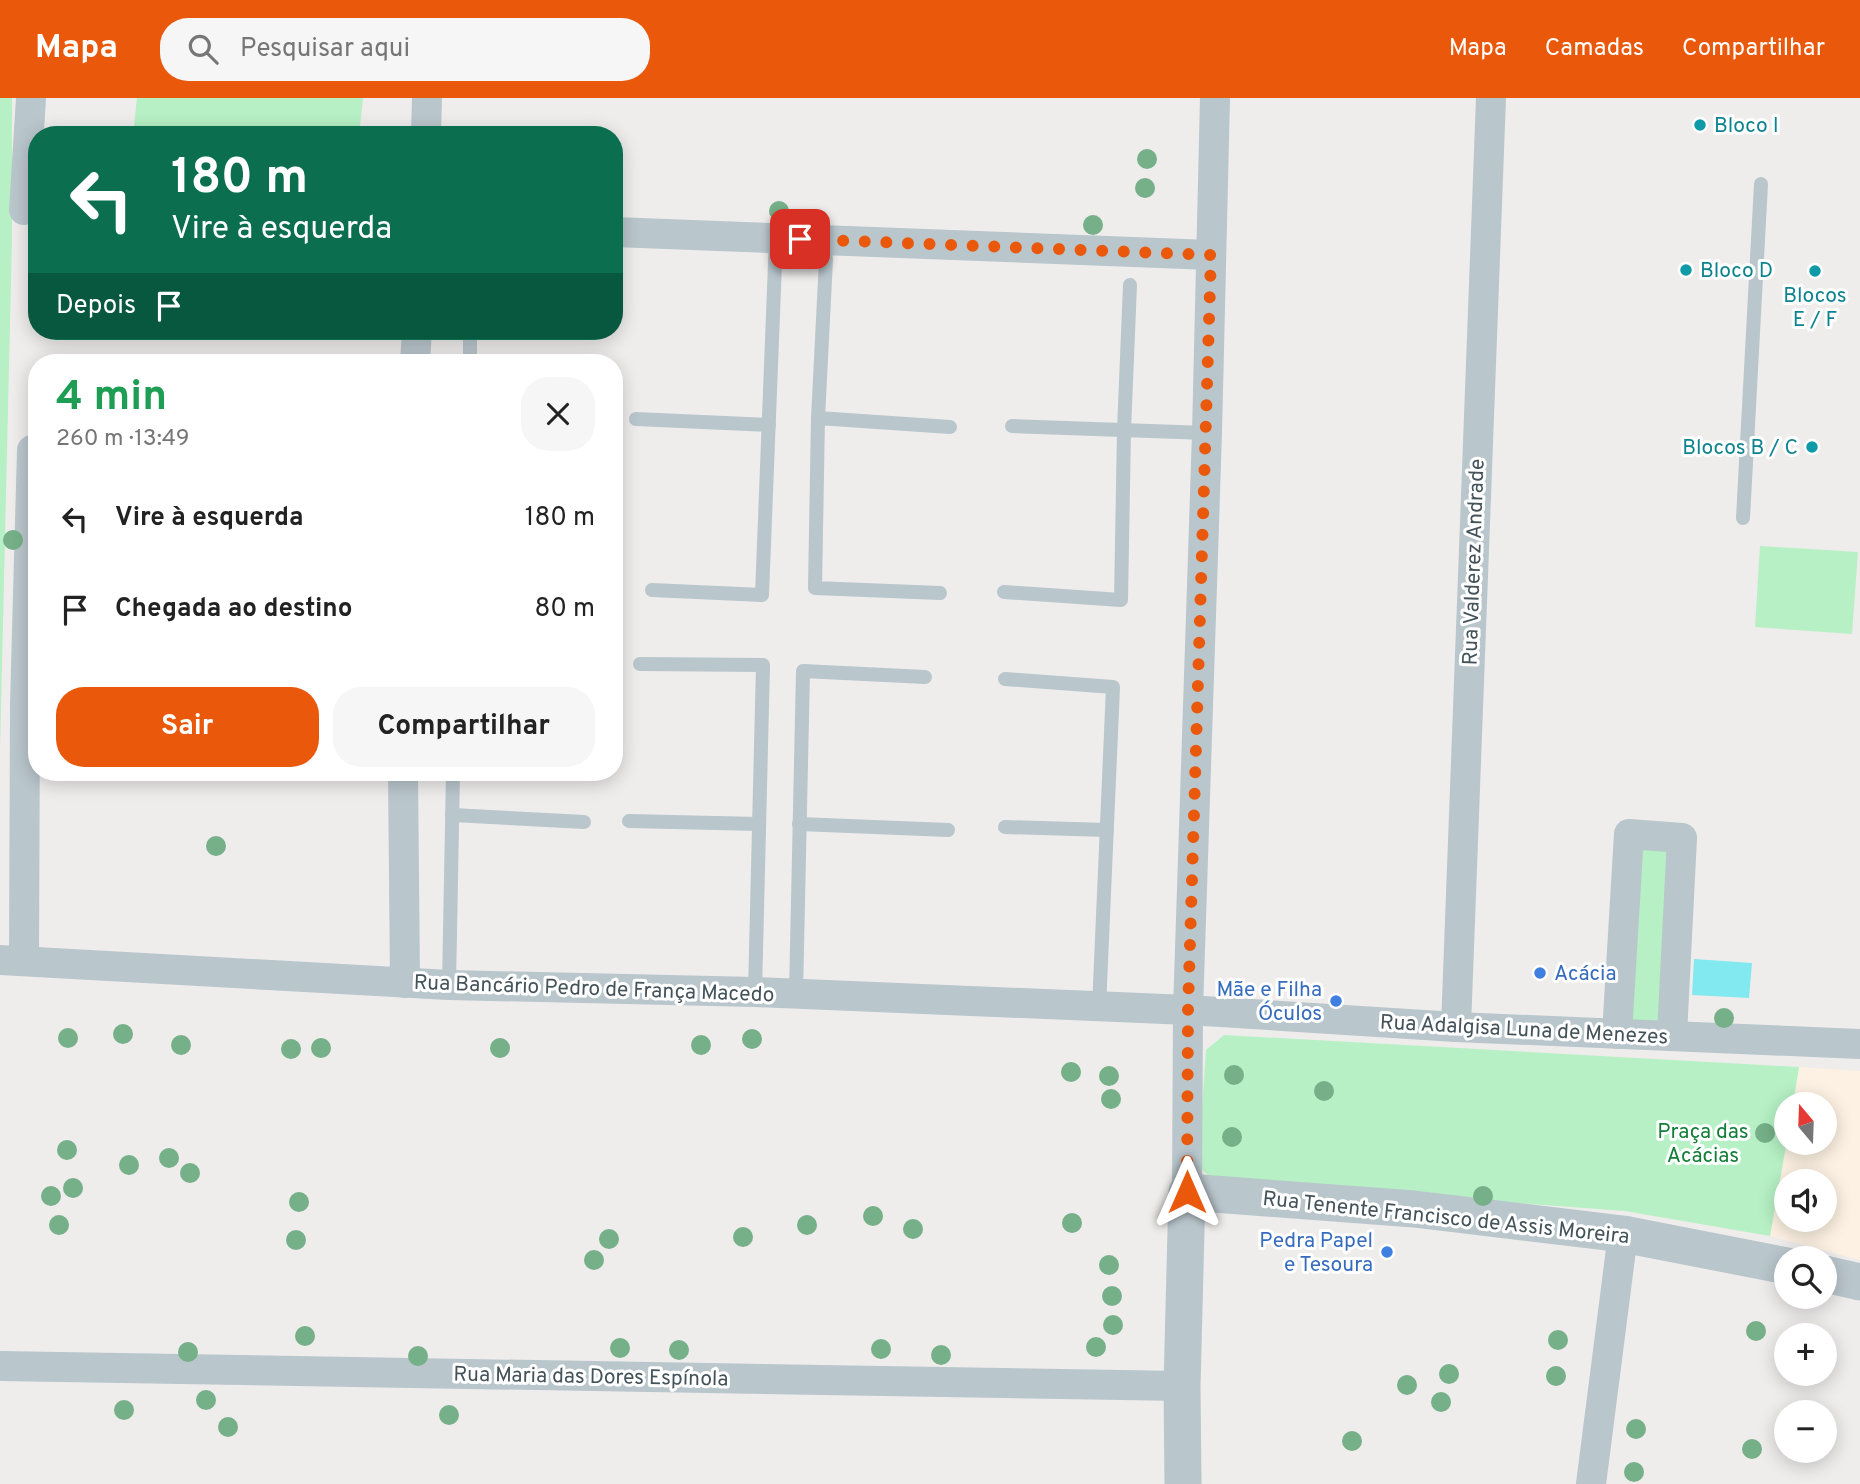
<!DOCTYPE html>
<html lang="pt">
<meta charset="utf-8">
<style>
:root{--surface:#fff;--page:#f6f6f6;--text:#222;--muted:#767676;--accent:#ea580c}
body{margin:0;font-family:Overpass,sans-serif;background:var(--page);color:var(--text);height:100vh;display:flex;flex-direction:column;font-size:26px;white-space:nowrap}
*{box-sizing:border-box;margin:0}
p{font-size:23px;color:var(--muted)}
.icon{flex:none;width:38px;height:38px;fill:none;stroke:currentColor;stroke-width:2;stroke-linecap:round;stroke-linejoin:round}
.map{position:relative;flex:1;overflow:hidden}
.side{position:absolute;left:28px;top:256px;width:595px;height:427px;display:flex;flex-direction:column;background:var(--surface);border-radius:28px;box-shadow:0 4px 18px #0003}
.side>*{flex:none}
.top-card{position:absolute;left:28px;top:28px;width:595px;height:214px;border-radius:28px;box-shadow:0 4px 18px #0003;background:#0b6e4f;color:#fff;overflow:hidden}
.needle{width:46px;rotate:341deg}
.tools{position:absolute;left:1774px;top:994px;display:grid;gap:14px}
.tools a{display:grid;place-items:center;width:63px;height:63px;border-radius:50%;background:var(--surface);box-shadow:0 4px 18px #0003;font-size:35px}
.pin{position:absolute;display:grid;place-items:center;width:60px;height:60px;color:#fff;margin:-30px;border-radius:14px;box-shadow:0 4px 10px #0006}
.me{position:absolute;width:77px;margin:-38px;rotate:0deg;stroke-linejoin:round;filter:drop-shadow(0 0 5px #0008)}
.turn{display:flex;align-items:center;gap:24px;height:147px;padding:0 28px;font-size:32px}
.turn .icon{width:91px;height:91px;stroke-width:2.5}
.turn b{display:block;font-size:49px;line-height:60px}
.then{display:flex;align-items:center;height:66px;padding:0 28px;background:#0003;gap:14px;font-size:26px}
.round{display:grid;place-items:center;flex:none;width:74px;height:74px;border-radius:28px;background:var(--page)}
.head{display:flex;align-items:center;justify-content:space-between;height:119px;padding:0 28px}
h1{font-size:42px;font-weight:700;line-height:52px;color:#1e9e55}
.button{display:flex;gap:14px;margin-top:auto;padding:14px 28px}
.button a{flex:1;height:80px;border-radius:28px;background:var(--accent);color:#fff;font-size:28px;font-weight:700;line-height:80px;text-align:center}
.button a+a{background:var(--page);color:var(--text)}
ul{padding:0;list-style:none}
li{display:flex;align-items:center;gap:21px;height:91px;padding:0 28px}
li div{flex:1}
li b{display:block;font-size:26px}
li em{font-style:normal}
header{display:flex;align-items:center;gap:42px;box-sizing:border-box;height:98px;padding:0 35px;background:var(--accent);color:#fff}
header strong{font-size:33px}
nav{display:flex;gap:38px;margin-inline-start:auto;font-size:24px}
.search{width:490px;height:63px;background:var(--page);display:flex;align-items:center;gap:18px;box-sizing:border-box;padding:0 24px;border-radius:28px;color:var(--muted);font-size:26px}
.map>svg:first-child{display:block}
</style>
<header>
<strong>Mapa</strong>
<div class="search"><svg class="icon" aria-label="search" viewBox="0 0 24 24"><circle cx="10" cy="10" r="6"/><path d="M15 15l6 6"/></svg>Pesquisar aqui</div>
<nav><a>Mapa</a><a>Camadas</a><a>Compartilhar</a></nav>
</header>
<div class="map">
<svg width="1860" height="1386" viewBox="0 0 1860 1386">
<rect width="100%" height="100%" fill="#efecec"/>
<path fill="#fcf1e2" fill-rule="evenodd" d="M1799,969L1860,973V1162L1770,1138L1787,1042V1045H1825V1006H1793ZM1787,1083H1825V1122H1787Z"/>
<g fill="#b6f0c4">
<path d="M0,0H12V141L0,651Z"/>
<path d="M137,0H363L359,37H133Z"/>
<path d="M1760,448L1858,454L1852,536L1755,529Z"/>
<path d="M1629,736L1682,740L1672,937L1617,936Z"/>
<path d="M1224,937L1799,969L1793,1006H1787V1042L1770,1138L1625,1113L1213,1082L1198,1067L1206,952Z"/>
</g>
<path fill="#81e9ef" d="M1694,861L1752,865L1749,900L1692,897Z"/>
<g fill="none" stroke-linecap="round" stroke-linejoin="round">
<g stroke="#b9c6cc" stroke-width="14">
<path d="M824,142L826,162L818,320L815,490L940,495"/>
<path d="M470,264V233"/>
<path d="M818,320L950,329"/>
<path d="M636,321L769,327"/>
<path d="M1012,328L1207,335"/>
<path d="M1743,420L1761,86"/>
<path d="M652,492L762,497L776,140"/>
<path d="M1004,494L1121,502L1124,332L1130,187"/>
<path d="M640,566L763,567L755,894"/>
<path d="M1005,581L1113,589L1099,910"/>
<path d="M452,717L584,724"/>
<path d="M629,723L759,726"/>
<path d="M799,726L948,732"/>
<path d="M1005,729L1107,732"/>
<path d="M449,887L453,674"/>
<path d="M796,896L803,573L925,579"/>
</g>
<g stroke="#b9c6cc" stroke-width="30">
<path d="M426,37L427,0"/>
<path d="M24,112L31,0"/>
<path d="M614,134L1211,157"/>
<path d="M415,264L417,233"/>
<path d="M403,674L405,885"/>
<path d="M0,862L449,887L755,894L1188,912L1456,929L1860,946"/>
<path d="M24,863L25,606L32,352H37"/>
<path d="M1456,929L1491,0"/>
<path d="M1617,936L1629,736L1682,740L1672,937"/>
<path d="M1187,1094L1188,912L1207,335L1215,0"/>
<path d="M0,1268L1182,1288"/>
<path d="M1591,1386L1623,1136"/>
</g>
<g stroke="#b9c6cc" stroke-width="37">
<path d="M1825,1176L1860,1184"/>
<path d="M1183,1386L1182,1288L1187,1094L1414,1111L1623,1136L1787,1168"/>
</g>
</g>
<g fill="#75b088">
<circle cx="1147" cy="61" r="10"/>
<circle cx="1145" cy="90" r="10"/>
<circle cx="779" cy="113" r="10"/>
<circle cx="1093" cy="127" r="10"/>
<circle cx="13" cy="442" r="10"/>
<circle cx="216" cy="748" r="10"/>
<circle cx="1724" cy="920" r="10"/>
<circle cx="123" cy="936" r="10"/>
<circle cx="68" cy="940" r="10"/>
<circle cx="752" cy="941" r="10"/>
<circle cx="181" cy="947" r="10"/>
<circle cx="701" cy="947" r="10"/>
<circle cx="321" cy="950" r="10"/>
<circle cx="500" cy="950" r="10"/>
<circle cx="291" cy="951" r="10"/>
<circle cx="1071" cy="974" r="10"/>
<circle cx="1234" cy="977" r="10"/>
<circle cx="1109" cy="978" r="10"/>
<circle cx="1324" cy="993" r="10"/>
<circle cx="1111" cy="1001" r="10"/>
<circle cx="1765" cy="1035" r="10"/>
<circle cx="1232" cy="1039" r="10"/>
<circle cx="67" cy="1052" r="10"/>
<circle cx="169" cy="1060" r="10"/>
<circle cx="129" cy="1067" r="10"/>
<circle cx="190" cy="1075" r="10"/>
<circle cx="73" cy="1090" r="10"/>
<circle cx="51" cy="1098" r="10"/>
<circle cx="1483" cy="1098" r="10"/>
<circle cx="299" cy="1104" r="10"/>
<circle cx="873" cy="1118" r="10"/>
<circle cx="1072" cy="1125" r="10"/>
<circle cx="59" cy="1127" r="10"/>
<circle cx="807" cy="1127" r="10"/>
<circle cx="913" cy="1131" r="10"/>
<circle cx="743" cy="1139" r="10"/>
<circle cx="609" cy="1141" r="10"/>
<circle cx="296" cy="1142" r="10"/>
<circle cx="594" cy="1162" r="10"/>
<circle cx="1109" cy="1167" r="10"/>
<circle cx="1112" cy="1198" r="10"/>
<circle cx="1113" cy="1227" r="10"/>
<circle cx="1756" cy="1233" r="10"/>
<circle cx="305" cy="1238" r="10"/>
<circle cx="1558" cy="1242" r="10"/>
<circle cx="1096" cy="1249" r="10"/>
<circle cx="620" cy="1250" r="10"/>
<circle cx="881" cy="1251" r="10"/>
<circle cx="679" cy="1252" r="10"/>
<circle cx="188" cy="1254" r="10"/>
<circle cx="941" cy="1257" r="10"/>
<circle cx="418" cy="1258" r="10"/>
<circle cx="1449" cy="1276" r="10"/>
<circle cx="1556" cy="1278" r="10"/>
<circle cx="1407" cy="1287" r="10"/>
<circle cx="206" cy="1302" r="10"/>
<circle cx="1441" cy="1304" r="10"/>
<circle cx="124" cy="1312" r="10"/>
<circle cx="449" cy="1317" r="10"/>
<circle cx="228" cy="1329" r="10"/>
<circle cx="1636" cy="1331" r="10"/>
<circle cx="1352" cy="1343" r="10"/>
<circle cx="1752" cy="1351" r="10"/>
<circle cx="1634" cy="1374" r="10"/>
</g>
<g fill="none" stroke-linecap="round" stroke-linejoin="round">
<path stroke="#ea580c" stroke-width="12" stroke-dasharray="0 21.6" d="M800,141L1211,157L1188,912L1187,1094"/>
</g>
<g fill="#0f9aa8" stroke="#fff" stroke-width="2.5">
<circle cx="1700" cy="27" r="7"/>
<circle cx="1686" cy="172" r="7"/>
<circle cx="1815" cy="173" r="7"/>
<circle cx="1812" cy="349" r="7"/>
</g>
<g fill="#3f7fe0" stroke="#fff" stroke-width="2.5">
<circle cx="1540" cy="875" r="7"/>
<circle cx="1336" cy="903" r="7"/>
<circle cx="1387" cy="1154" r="7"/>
</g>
<g text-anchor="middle" stroke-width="6" stroke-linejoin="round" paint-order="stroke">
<g font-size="21" fill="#0d838f" stroke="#fff" text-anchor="start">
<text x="1714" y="34">Bloco I</text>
<text x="1700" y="179">Bloco D</text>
<text x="1815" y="204" text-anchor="middle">Blocos<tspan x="1815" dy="24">E / F</tspan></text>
<text x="1798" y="356" text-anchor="end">Blocos B / C</text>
</g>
<g font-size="21" fill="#44535a" stroke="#fff">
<text transform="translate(1473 464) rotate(-88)" y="7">Rua Valderez Andrade</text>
<text transform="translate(594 890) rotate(2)" y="7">Rua Bancário Pedro de França Macedo</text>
<text transform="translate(1524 931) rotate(3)" y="7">Rua Adalgisa Luna de Menezes</text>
<text transform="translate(1446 1119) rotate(6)" y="7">Rua Tenente Francisco de Assis Moreira</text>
<text transform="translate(591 1278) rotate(1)" y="7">Rua Maria das Dores Espínola</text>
</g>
<g font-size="21" fill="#366cbe" stroke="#fff" text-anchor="end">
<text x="1554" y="882" text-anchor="start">Acácia</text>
<text x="1322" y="898">Mãe e Filha<tspan x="1322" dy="24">Óculos</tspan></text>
<text x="1373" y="1149">Pedra Papel<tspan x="1373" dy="24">e Tesoura</tspan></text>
</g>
<g font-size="21" fill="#127e37" stroke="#fff">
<text x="1703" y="1040">Praça das<tspan x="1703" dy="24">Acácias</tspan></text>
</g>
</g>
</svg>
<div class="tools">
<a><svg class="needle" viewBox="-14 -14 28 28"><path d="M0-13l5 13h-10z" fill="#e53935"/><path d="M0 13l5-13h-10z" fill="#767676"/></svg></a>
<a><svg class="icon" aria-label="sound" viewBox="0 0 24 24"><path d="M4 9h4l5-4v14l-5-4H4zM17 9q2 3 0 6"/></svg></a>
<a><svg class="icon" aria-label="search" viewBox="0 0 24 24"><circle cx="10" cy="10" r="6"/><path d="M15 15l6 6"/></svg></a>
<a>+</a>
<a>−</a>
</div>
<div class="pin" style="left:800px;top:141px;background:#d93025"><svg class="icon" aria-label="arrive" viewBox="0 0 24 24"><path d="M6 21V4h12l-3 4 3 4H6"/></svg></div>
<svg class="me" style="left:1187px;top:1094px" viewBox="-20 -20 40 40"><path d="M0-17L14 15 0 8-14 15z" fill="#ea580c" stroke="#fff" stroke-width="4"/></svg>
<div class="top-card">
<div class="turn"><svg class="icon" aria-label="left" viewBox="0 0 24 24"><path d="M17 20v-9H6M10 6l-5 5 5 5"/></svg><div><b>180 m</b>Vire à esquerda</div></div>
<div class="then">Depois<svg class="icon" aria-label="arrive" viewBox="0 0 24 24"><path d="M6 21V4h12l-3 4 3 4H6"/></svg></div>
</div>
<section class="side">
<div class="head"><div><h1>4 min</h1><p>260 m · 13:49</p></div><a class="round"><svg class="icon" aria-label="close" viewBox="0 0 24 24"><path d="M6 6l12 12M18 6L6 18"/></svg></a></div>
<ul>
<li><svg class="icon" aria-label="left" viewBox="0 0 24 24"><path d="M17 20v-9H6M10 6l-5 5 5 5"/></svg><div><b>Vire à esquerda</b></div><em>180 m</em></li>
<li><svg class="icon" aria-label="arrive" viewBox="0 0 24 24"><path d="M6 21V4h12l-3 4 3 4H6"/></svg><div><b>Chegada ao destino</b></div><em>80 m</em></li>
</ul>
<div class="button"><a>Sair</a><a>Compartilhar</a></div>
</section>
</div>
